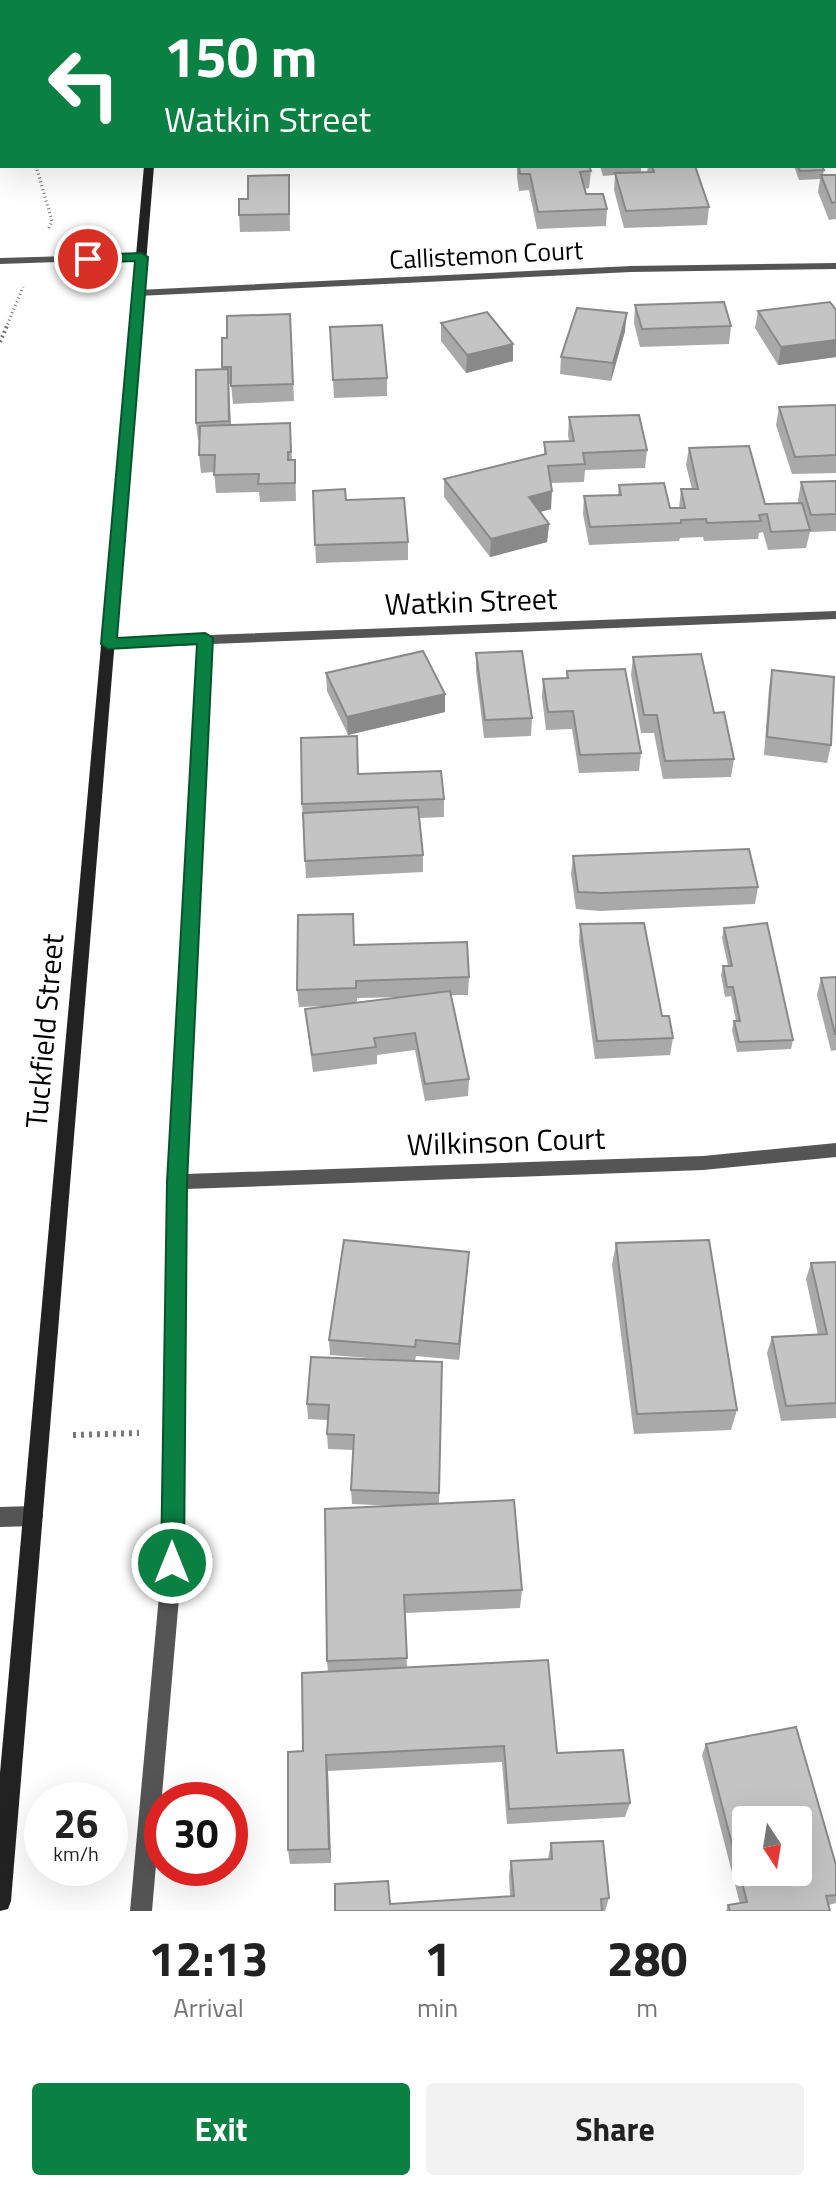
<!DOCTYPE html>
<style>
:root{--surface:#fff;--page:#f2f2f2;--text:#222;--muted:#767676;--accent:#0b8043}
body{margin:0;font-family:"Titillium Web",sans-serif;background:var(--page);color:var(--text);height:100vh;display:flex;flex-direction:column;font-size:30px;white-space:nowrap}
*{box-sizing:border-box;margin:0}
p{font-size:26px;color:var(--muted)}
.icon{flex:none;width:44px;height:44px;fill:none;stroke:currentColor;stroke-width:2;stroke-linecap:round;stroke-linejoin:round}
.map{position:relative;height:1911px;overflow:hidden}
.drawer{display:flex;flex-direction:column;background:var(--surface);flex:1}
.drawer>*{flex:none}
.guide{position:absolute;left:0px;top:0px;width:836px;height:168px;box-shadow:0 8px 32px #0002;background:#0b8043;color:#fff;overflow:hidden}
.needle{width:52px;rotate:168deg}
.buttons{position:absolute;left:732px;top:1806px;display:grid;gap:16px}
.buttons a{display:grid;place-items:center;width:80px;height:80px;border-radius:8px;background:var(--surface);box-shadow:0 8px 32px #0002;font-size:40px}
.speed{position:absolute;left:24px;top:1782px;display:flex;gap:16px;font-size:40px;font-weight:700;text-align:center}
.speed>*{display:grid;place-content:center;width:104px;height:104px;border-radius:50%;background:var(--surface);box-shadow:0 8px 32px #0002;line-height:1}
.speed small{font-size:20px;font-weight:400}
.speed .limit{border:12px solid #d22;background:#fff;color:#111}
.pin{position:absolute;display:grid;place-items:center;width:68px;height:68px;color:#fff;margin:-34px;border:4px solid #fff;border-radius:50%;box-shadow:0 2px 8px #0007}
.me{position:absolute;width:88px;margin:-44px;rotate:0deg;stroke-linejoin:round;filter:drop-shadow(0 0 6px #0008)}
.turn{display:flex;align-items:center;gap:28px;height:168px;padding:0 32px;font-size:36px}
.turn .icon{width:104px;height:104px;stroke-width:2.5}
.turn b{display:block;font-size:56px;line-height:68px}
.eta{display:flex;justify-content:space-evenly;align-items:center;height:136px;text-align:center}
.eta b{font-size:48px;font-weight:700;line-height:56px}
.action{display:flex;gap:16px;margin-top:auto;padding:16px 32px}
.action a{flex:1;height:92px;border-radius:8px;background:var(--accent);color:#fff;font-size:32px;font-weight:700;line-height:92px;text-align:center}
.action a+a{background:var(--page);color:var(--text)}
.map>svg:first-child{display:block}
</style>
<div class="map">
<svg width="836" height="1911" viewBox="0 0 836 1911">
<rect width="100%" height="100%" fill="#fff"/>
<path fill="#dcdcdc" d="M575,0H836V17L834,2H562Z"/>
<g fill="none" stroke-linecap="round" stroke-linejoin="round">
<g stroke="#777" stroke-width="3" stroke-dasharray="1 3" stroke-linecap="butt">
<path d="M36,166L52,221L48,230"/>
<path d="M6,328L23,287"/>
</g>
<path stroke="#777" stroke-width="4" stroke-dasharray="2 3" stroke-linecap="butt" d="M0,342L7,326"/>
<path stroke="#777" stroke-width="6" stroke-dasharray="3 5" stroke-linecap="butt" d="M73,1435L139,1433"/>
<g fill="#555" fill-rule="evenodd">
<path d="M474,0H495L472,2Z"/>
<rect x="834" y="24" width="2" height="6"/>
<path d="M141,254L145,255V259L0,264V258Z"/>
<path d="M836,263V269L631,272L138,296L132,293L138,290L631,266Z"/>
<path d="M836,611V619L212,644L186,1174L703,1156L836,1143V1157L703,1170L186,1189L182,1563L152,1911H130L162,1563L168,1182L198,645L108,649L101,644L108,639L200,636L205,634L210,635Z"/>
</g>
<path fill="#555" fill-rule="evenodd" d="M33,1506L40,1509L43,1516L40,1523L33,1526L0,1527V1507Z"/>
<g fill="#222" fill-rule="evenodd">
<path d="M159,0H169L158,2Z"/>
<path d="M144,166H154L11,1901L8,1909L0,1911V1773Z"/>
</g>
</g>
<g fill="#a9a9a9" fill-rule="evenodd">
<rect x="834" y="51" width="2" height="35"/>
<path d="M517,166H589L591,171L589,188L584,189L586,194L607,209L606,226L537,229L529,190L519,191L517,177Z"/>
<path d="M600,166H641V172H647L648,166H695L709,207L707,225L624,228L614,190L615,175L603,176Z"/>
<path d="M794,166H822L824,170L823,175H836V219L829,220L818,192L820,179L799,180Z"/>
<path d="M289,175L290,231L240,232L239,215L248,199Z"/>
<path d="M635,305L731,326L729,344L640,347L634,323Z"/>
<path d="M836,310V357L778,365L755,328L758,311Z"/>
<path d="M290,314L294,401L233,404L231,384H229L231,425L290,423L292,460H295L296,501L260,502L259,492L216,493L214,472L201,473L199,455V440H198L196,423L222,369V338H227Z"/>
<path d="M441,323L513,344V361L466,373L441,341Z"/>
<path d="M330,327L387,378V396L334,398Z"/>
<path d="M625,331L611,381L560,374L561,357Z"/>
<path d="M836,405V473L792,474L776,425L779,407Z"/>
<path d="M569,417L647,450L645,468L585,470L584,482L551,483V509L540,512L549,524L547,542L490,557L444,497V479L544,454V442L569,441L568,435Z"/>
<path d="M689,448L765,504H799L798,500L801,482L836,481V531L810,532L806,548L768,550L763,532L759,533L758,539L704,541L703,537L680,538L679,541L589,545L583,514L584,496L618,495L619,485L670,508H679L681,489H692L686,465Z"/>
<path d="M313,491L346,500L408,542V560L316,563Z"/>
<path d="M476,653L532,718L531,736L484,738L476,671Z"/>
<path d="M633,657L714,713L734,759L731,777L663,779L654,733H641L631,675Z"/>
<path d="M772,670L831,745L827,763L764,755L769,688Z"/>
<path d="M567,671L641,753L639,771L579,773L572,729L546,730L542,697L543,679L566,678Z"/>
<path d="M326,673L445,712L348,735L327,691Z"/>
<path d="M358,774L444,799V817L420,818L423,855V872L306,878L302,804Z"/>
<path d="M573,856L758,887L755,904L600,911L576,909L571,874Z"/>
<path d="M580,924L662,1016L673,1038L670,1055L595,1059L579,942Z"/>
<path d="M724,928L793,1040L791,1049L737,1052L732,1030L734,1021H736L731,996L725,997L721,975L723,966H728L722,938Z"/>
<path d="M354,945L469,977L468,995H451L469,1079L468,1096L425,1101L415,1050L377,1055V1064L313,1072L305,1009L326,1006L299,1007L297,990ZM403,997L357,1002V998Z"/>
<path d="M836,977V1050L831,1051L817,995L821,978Z"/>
<path d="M616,1243L737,1410L731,1430L634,1434L612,1265Z"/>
<path d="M469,1252L459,1360L416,1356L415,1361L442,1362L439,1504L522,1590L520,1608L405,1613L407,1668L557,1753L630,1803L625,1817L507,1824L502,1762L328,1771L331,1863L290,1864L288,1850L303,1751L328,1672L327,1661L397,1506L352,1504L351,1490L353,1450L328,1449L327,1434L328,1420L308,1419L307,1404L381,1359L330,1355L329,1340Z"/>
<path d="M836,1262V1418L781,1421L767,1353L772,1337L818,1335L806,1279L811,1263Z"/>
<path d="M706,1744L836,1865V1903L829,1905L830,1911H726L728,1905L740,1904L702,1755Z"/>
<path d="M551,1843L609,1898L605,1911H335L390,1904L510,1896L509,1875L511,1861L548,1859Z"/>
</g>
<g fill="#898989">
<path d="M255,0H282L272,2H256Z"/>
<path d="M627,313L625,331L611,381L613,363Z"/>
<path d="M836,340V357L778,365L781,347Z"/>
<path d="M513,344V361L466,373L467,355Z"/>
<path d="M228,369L229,387L231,439L229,421Z"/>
<path d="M552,491L551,509L528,515L529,497Z"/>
<path d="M549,524L547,542L490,557L491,539Z"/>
<path d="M445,694V712L348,735L347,717Z"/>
<path d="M469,1252L468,1267L459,1360V1344Z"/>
<path d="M326,1755L328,1771L331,1863L329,1849Z"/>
</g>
<g fill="#c4c4c4" stroke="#898989" stroke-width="2" fill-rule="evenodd">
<rect x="834" y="51" width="2" height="19"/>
<path d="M519,166H589L591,171L580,172L586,194H603L607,209L538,212L530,174H520Z"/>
<path d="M652,166H695L709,207L626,211L615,173L654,172Z"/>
<path d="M798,166H822L824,170L800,171Z"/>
<path d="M289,175V214L239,215V199H248V176Z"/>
<path d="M821,175H836V202L832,203Z"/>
<path d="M724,302L731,326L642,329L635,305Z"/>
<path d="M830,302L836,310V340L781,347L758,311Z"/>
<path d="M577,308L627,313L613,363L561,357Z"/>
<path d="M487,312L513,344L467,355L441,323Z"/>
<path d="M290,314L293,384L231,386V367H222V338H227V316Z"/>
<path d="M382,325L387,378L333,380L330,327Z"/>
<path d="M228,369L229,421L196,423V370Z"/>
<path d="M836,405V455L795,457L779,407Z"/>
<path d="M639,415L647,450L583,453L585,464L548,466L552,491L529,497L549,524L491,539L444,479L546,454L544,442L574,441L569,417Z"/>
<path d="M290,423L291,452H288V460H295V483L258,484L259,474L214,475L215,455H199L200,426Z"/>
<path d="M749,446L765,504L802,503L810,530L771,532L767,514L759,515L761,521L707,523L706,519L681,520V523L590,527L584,496L621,495L619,485L664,483L670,508H685L681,489H698L689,448Z"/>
<path d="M836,481V514L811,515L801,482Z"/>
<path d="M345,489L346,500L404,498L408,542L315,545L313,491Z"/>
<path d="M423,651L445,694L347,717L326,673Z"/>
<path d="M522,651L532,718L485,720L476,653Z"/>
<path d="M701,654L714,713L724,712L734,759L665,761L657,715H644L633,657Z"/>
<path d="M625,669L641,753L580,755L573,711L548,712L543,679L568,678L567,671Z"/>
<path d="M772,670L834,677L831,745L767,737Z"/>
<path d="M357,736L358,774L441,771L444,799L302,804L301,738Z"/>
<path d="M418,807L423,855L305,861L303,813Z"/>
<path d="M749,849L758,887L602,893L578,892L573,856Z"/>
<path d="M353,914L354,945L467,942L469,977L356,981V988L297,990L298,915Z"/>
<path d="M644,923L662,1016H669L673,1038L597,1041L580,924Z"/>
<path d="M767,923L793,1040L739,1042L734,1021H740L733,987H727L723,966H732L724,928Z"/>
<path d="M836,977V1034H835L821,978Z"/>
<path d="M450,991L469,1079L425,1084L415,1033L374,1038L376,1047L312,1055L305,1009Z"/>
<path d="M344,1240L469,1252L459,1344L416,1340L415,1347L329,1340Z"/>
<path d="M709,1240L737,1410L637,1414L616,1243Z"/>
<path d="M836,1262V1403L786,1406L772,1337L827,1334L811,1263Z"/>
<path d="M311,1357L442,1362L439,1493L351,1490L354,1435L327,1434L329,1405L307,1404Z"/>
<path d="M514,1500L522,1590L404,1595L407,1658L327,1661L325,1509Z"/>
<path d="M548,1660L557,1753L623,1750L630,1803L509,1809L504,1746L326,1755L329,1849L288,1850V1752L303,1751L302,1673Z"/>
<path d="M796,1727L836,1865V1895L826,1896L830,1911H730L728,1905L747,1902L706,1744ZM746,1820H798V1872H746Z"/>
<path d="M603,1841L609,1898L601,1899L602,1911H335V1884L388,1881L390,1904L514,1896L511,1861L552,1859L551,1843Z"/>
</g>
<path fill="#0b8043" stroke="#07532c" stroke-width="2" d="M141,253L148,257L117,638L205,633L213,638L187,1182L184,1563L181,1571L172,1574L164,1571L161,1563L167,1182L197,644L108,649L101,644L135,261L88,263L82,259L88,255Z"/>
<g text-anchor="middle" stroke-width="7" stroke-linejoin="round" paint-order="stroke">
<g font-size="26" fill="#000" stroke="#fff">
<text transform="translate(486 255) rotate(-3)" y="9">Callistemon Court</text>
</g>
<g font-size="30" fill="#000" stroke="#fff">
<text transform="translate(471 602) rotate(-2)" y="10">Watkin Street</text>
<text transform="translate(45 1031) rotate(-85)" y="10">Tuckfield Street</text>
<text transform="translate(506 1142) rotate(-2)" y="10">Wilkinson Court</text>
</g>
</g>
</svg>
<div class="buttons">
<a><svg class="needle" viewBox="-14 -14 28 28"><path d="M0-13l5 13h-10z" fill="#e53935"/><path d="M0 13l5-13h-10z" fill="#767676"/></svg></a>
</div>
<div class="speed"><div>26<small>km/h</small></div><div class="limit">30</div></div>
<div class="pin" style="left:88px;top:259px;background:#d93025"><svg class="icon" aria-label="arrive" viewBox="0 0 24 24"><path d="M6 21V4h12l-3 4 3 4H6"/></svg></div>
<svg class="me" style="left:172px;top:1563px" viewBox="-20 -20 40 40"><circle r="17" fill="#0b8043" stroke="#fff" stroke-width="3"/><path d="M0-11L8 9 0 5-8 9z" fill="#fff"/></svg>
<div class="guide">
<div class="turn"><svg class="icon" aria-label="left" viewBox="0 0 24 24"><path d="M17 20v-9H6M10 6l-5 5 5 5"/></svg><div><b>150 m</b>Watkin Street</div></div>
</div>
</div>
<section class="drawer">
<div class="eta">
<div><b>12:13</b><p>Arrival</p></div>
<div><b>1</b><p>min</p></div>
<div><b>280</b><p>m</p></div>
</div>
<div class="action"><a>Exit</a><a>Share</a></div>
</section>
